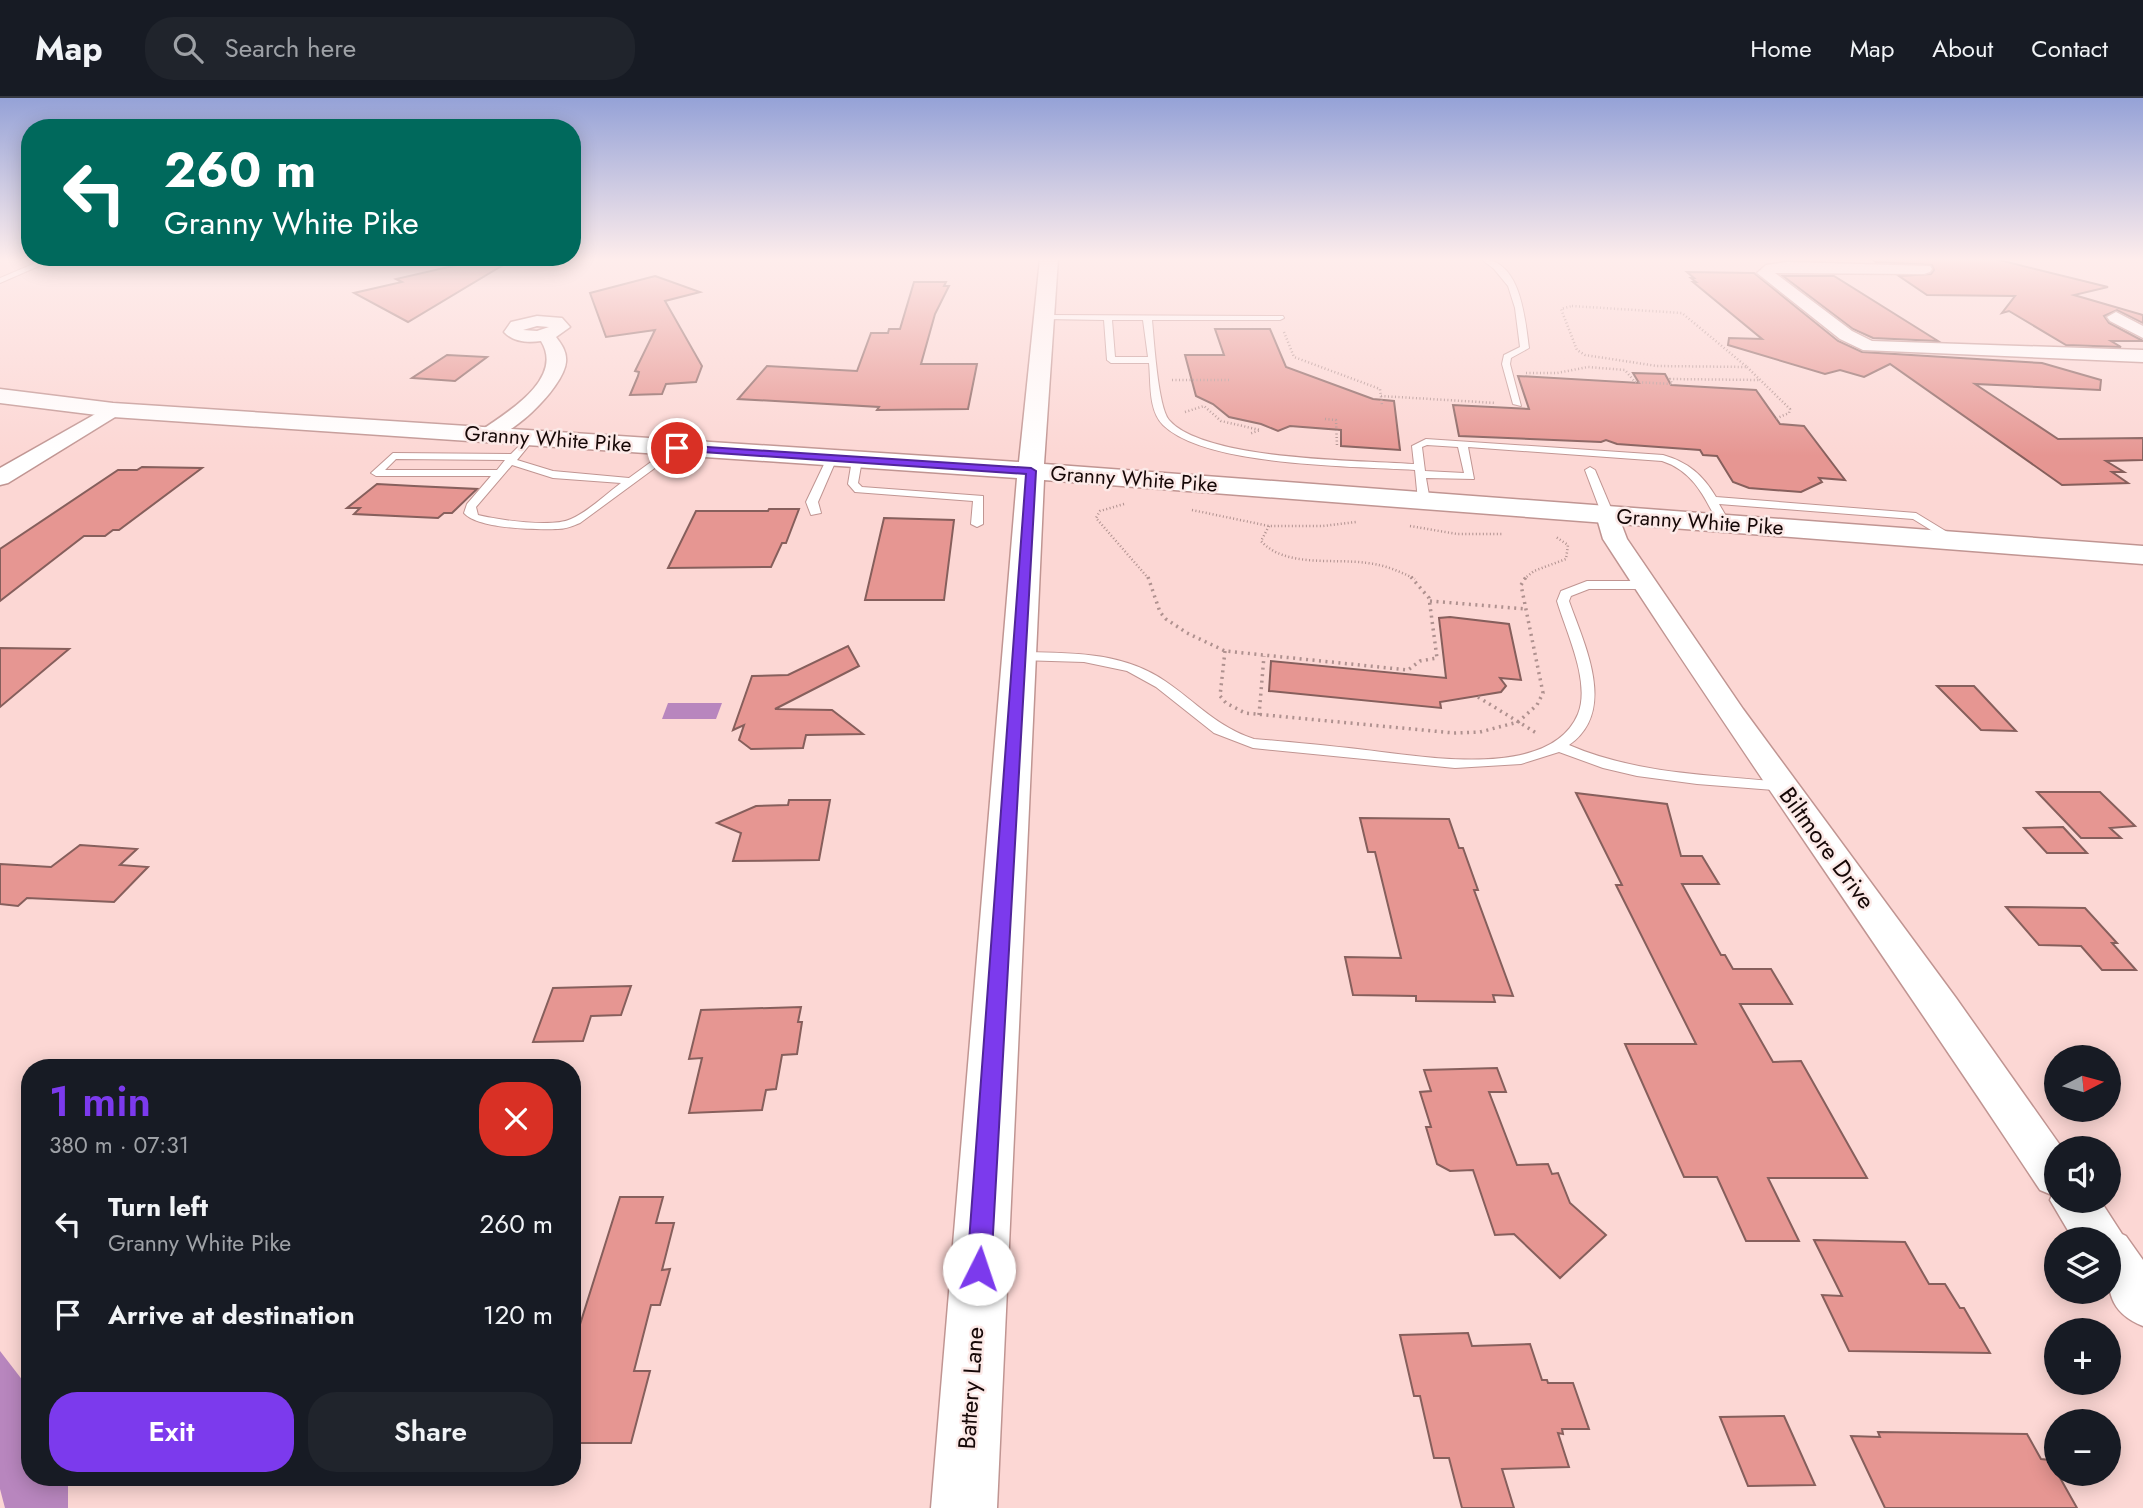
<!DOCTYPE html>
<meta charset="utf-8">
<style>
:root{--surface:#171b24;--page:#20242c;--text:#f1f3f6;--muted:#9ea1a6;--line:#363941;--accent:#7c3aed}
body{margin:0;font-family:Jost,sans-serif;background:var(--page);color:var(--text);height:100vh;display:flex;flex-direction:column;font-size:26px;white-space:nowrap}
*{box-sizing:border-box;margin:0}
p{font-size:23px;color:var(--muted)}
.icon{flex:none;width:38px;height:38px;fill:none;stroke:currentColor;stroke-width:2;stroke-linecap:round;stroke-linejoin:round}
.map{position:relative;flex:1;overflow:hidden}
.details{position:absolute;left:21px;top:961px;width:560px;height:427px;display:flex;flex-direction:column;background:var(--surface);border-radius:28px;box-shadow:0 4px 18px #0003}
.details>*{flex:none}
.guide{position:absolute;left:21px;top:21px;width:560px;height:147px;border-radius:28px;box-shadow:0 4px 18px #0003;background:#00695c;color:#fff;overflow:hidden}
.needle{width:46px;rotate:84deg}
.buttons{position:absolute;left:2044px;top:947px;display:grid;gap:14px}
.buttons a{display:grid;place-items:center;width:77px;height:77px;border-radius:50%;background:var(--surface);box-shadow:0 4px 18px #0003;font-size:35px}
.pin{position:absolute;display:grid;place-items:center;width:60px;height:60px;color:#fff;margin:-30px;border:4px solid #fff;border-radius:50%;box-shadow:0 2px 7px #0007}
.me{position:absolute;width:77px;margin:-38px;rotate:4deg;stroke-linejoin:round;filter:drop-shadow(0 0 5px #0008)}
.turn{display:flex;align-items:center;gap:24px;height:147px;padding:0 28px;font-size:32px}
.turn .icon{width:91px;height:91px;stroke-width:2.5}
.turn b{display:block;font-size:49px;line-height:60px}
.round{display:grid;place-items:center;flex:none;width:74px;height:74px;border-radius:28px;background:var(--page)}
.overview{display:flex;align-items:center;justify-content:space-between;height:119px;padding:0 28px}
h1{font-size:42px;font-weight:600;line-height:52px;color:var(--accent)}
.button{display:flex;gap:14px;margin-top:auto;padding:14px 28px}
.button a{flex:1;height:80px;border-radius:28px;background:var(--accent);color:#fff;font-size:28px;font-weight:600;line-height:80px;text-align:center}
.button a+a{background:var(--page);color:var(--text)}
ul{padding:0;list-style:none}
li{display:flex;align-items:center;gap:21px;height:91px;padding:0 28px}
li div{flex:1}
li b{display:block;font-size:26px}
li em{font-style:normal}
header{display:flex;align-items:center;gap:42px;box-sizing:border-box;height:98px;padding:0 35px;background:var(--surface);border-bottom:2px solid var(--line)}
header strong{font-size:33px}
nav{display:flex;gap:38px;margin-inline-start:auto;font-size:24px}
.search{width:490px;height:63px;background:var(--page);display:flex;align-items:center;gap:18px;box-sizing:border-box;padding:0 24px;border-radius:28px;color:var(--muted);font-size:26px}
.map>svg:first-child{display:block}
</style>
<header>
<strong>Map</strong>
<div class="search"><svg class="icon" aria-label="search" viewBox="0 0 24 24"><circle cx="10" cy="10" r="6"/><path d="M15 15l6 6"/></svg>Search here</div>
<nav><a>Home</a><a>Map</a><a>About</a><a>Contact</a></nav>
</header>
<div class="map">
<svg width="2143" height="1410" viewBox="0 0 2143 1410">
<rect width="100%" height="100%" fill="#fcd7d4"/>
<g fill="#b886be">
<path d="M668,605H722L716,621H662Z"/>
<path d="M0,1253L30,1292V1379H68V1410H5L0,1391Z"/>
</g>
<g fill="#e69692" stroke="#865f5c" stroke-width="2">
<path d="M483,161H513L408,224L354,195L402,184L396,181Z"/>
<path d="M1871,161H1995L2108,189L2074,197L2143,217V225L2117,212L2104,218L2109,225L2143,243H2111L2121,249L2066,247L2009,213L2002,215L2015,198L1927,197L1899,178L1931,176L1934,172L1932,167L1876,164Z"/>
<path d="M1687,174L1754,175L1838,243L1862,254L2042,265L2101,282L2100,292L1975,286L2058,341L2143,340V362L2106,363L2124,374H2112L2128,385L2062,387L1890,266L1864,279L1840,272L1825,276L1728,247L1729,240L1762,241L1693,184H1696L1691,180H1694Z"/>
<path d="M655,178L700,194L665,203L702,268L696,284L666,286L662,296L630,297L638,278L639,274L635,273L655,232L606,239L590,195Z"/>
<path d="M1783,178H1834L1938,243L1873,240L1853,231Z"/>
<path d="M914,184H946L944,188H949L935,216L921,266H977L968,311L877,312L879,309L738,301L767,268L857,273L871,235H888L889,231H900Z"/>
<path d="M1215,231H1270L1286,269L1373,301L1394,303L1400,352L1341,348V332L1290,328L1278,333L1261,326L1229,319L1213,306L1196,298L1185,257H1224Z"/>
<path d="M447,257L487,259L455,283L412,280Z"/>
<path d="M1633,275L1665,276L1671,287L1756,292L1780,326L1804,328L1845,382L1819,380L1822,384L1801,394L1749,390L1733,384L1717,358L1703,357L1700,352L1617,346L1606,342L1601,344L1459,338L1453,307L1529,311L1518,278L1639,285Z"/>
<path d="M142,369L202,370L119,432H113L105,438H84L0,503V451L118,372H137Z"/>
<path d="M377,386L414,388L477,391L452,415H444L438,420L354,416L360,410H347Z"/>
<path d="M769,411H799L786,445H782L771,469L668,470L696,413H768Z"/>
<path d="M884,420L954,422L944,502H865Z"/>
<path d="M1450,519L1509,526L1521,582L1500,580L1506,588L1501,594L1440,604L1441,610L1269,593L1271,563L1446,580L1439,520Z"/>
<path d="M848,548L859,568L775,611L832,612L863,636L806,637L803,650L751,651L739,642L744,627L733,632L752,578L788,577Z"/>
<path d="M0,550L69,551L0,609Z"/>
<path d="M1937,588H1974L2016,633L1981,632Z"/>
<path d="M2037,694H2100L2135,728L2110,730L2121,740H2081Z"/>
<path d="M1576,695L1667,706L1681,758H1702L1719,786H1682L1721,857H1725L1733,871H1771L1792,906H1740L1773,964L1801,963L1867,1080H1768L1799,1143H1746L1717,1079H1684L1625,946H1696L1616,787H1622Z"/>
<path d="M789,702H830L819,762L733,763L741,735L717,725L756,708L788,707Z"/>
<path d="M1360,720L1449,721L1459,750H1463L1478,792H1474L1513,898L1493,897L1495,904L1416,903V898L1353,897L1345,859L1401,860L1375,754H1368Z"/>
<path d="M2063,729L2087,755H2047L2024,730Z"/>
<path d="M80,747L137,751L120,767L148,769L114,804L27,800L18,808L0,806V766L51,769Z"/>
<path d="M2006,809L2085,810L2117,845H2112L2136,872H2102L2081,848L2039,847Z"/>
<path d="M631,888L621,917L591,918L583,943L533,944L553,890Z"/>
<path d="M801,909L798,924H802L797,956L782,957L776,991L766,992L762,1012L689,1015L702,960L689,961L701,912Z"/>
<path d="M1497,970L1506,994H1489L1517,1067L1548,1066L1552,1076L1558,1075L1570,1105L1606,1137L1560,1180L1514,1136L1495,1137L1473,1072L1450,1073L1437,1066L1426,1029H1431L1420,994L1431,993L1424,972Z"/>
<path d="M620,1099H663L656,1125H674L662,1172L670,1171L660,1207H651L634,1273H650L631,1345H572V1252Z"/>
<path d="M1814,1142L1905,1144L1929,1186H1945L1960,1210H1964L1990,1255L1849,1253L1822,1197L1842,1198Z"/>
<path d="M1468,1235L1472,1248L1530,1246L1542,1282H1547L1548,1285H1573L1589,1331H1562L1563,1336L1558,1335L1569,1369L1502,1371L1514,1410H1462L1449,1360H1434L1420,1298H1414L1400,1237Z"/>
<path d="M1784,1318L1815,1387L1748,1388L1720,1319Z"/>
<path d="M1878,1334L2027,1336L2041,1361L2050,1362L2077,1410H1885L1851,1338L1880,1339Z"/>
</g>
<g fill="none" stroke-linecap="round" stroke-linejoin="round">
<g stroke="#c09592" stroke-width="2">
<g id="lane">
<path d="M45,161H55L0,185V180Z"/>
<path d="M1481,161C1521,161 1525,221 1529,250L1511,260L1510,266L1521,308L1513,306L1502,266L1504,257L1520,249L1515,210L1508,188L1494,171Z"/>
<path d="M1045,217L1283,218L1284,220L1280,222H1152C1154,242 1158,309 1169,322C1205,363 1360,362 1414,366L1412,348L1426,341L1663,357C1688,364 1703,377 1716,399L1916,415L1962,443L1960,445H1952L1913,421L1719,406L1730,425L1724,428L1718,425C1704,398 1693,373 1662,363L1468,349L1474,381L1426,380L1430,403L1424,406L1418,403L1415,372C1355,368 1206,369 1163,327C1148,312 1151,284 1149,265H1111L1107,262L1104,222L1042,221V217ZM1112,222H1143L1148,259H1115ZM1427,347L1458,349L1464,375L1425,373L1422,349Z"/>
<path d="M530,337L535,340L517,362L553,373L629,380L673,348L682,350L580,425C573,428 565,431 558,431C537,432 478,431 464,415L467,406L491,378H376L371,375L393,355L511,356ZM396,361L505,362L497,372H385ZM512,367L553,380L621,385C605,397 589,413 571,421C552,430 499,422 478,417L476,409Z"/>
<path d="M832,357L837,360L818,404L821,415L811,417L806,404L827,360Z"/>
<path d="M857,359L862,362L858,385L862,389L983,398V426L977,429L971,426L973,403L855,394L848,386L852,362Z"/>
<path d="M1590,369L1595,372L1614,417L1612,419L1602,417L1585,372Z"/>
<path d="M1587,483H1644L1650,487L1644,491H1589L1571,498L1569,503C1584,546 1618,613 1569,647C1636,676 1711,677 1783,684L1791,689L1788,693L1697,686L1637,678L1603,670L1559,654L1521,666L1455,670L1253,650L1214,635L1156,589L1127,573L1084,564L1019,562L1012,558L1019,554C1069,555 1121,553 1165,583C1196,604 1217,629 1254,641C1291,644 1329,648 1366,652C1421,658 1550,683 1578,616C1591,584 1566,534 1557,503L1561,493Z"/>
</g>
</g>
<g stroke="#c09592" stroke-width="3">
<g id="street">
<path d="M1787,164L1930,168L1932,171L1930,174L1924,176L1775,175L1852,233L1872,243L2143,252V264L1863,252L1840,241L1757,175L1766,167Z"/>
<path d="M2116,214L2143,228V240L2110,223L2107,219Z"/>
<path d="M537,218L562,220L570,229L556,239C562,247 567,254 566,264C564,290 504,348 480,341L476,337L480,333C506,315 565,281 541,243C528,245 513,244 504,234L511,224ZM537,228L549,229L537,233L523,232Z"/>
<path d="M113,306L120,308L123,312L120,316L8,385L0,387V370Z"/>
<path d="M1608,410L1616,412L1627,441L1743,611L1956,900L2062,1050H2056V1102H2100L2122,1136L2126,1138L2143,1162V1228C2100,1211 2109,1180 2109,1141H2073L2050,1102L2052,1097L2040,1092C1896,874 1745,661 1603,441L1596,417L1600,412Z"/>
</g>
</g>
<g stroke="#c09592" stroke-width="3">
<path id="secondary" d="M1040,161H1058L1044,366L2143,448V466L1044,382L997,1410H931L1017,380L113,319L0,305V291L113,305L1019,364Z"/>
</g>
<g stroke="#af918f" stroke-width="2.5" stroke-dasharray="1 2.5" stroke-linecap="butt">
<path d="M1572,208L1682,215L1747,269L1657,268L1585,257L1577,252L1561,211Z"/>
<path d="M1284,234L1294,259L1380,291L1382,307"/>
<path d="M1747,269L1790,311L1789,315L1775,321"/>
<path d="M1526,275H1557L1588,269L1625,272L1635,284L1672,286L1670,281L1760,282"/>
<path d="M1172,282H1231"/>
<path d="M1381,298L1496,305"/>
<path d="M1185,314L1204,308L1221,323L1260,332L1249,336"/>
<path d="M1325,321L1336,322L1337,348"/>
<path d="M1124,406L1100,413L1096,420L1149,481"/>
<path d="M1192,412L1269,428H1323L1356,424"/>
<path d="M1269,428L1261,443C1285,470 1334,460 1367,465C1385,467 1399,473 1415,481"/>
<path d="M1410,428L1457,436H1502"/>
<path d="M1524,481L1534,473L1566,461L1568,447L1556,439"/>
</g>
<g stroke="#af918f" stroke-width="3.5" stroke-dasharray="2 4.5" stroke-linecap="butt">
<path d="M1148,479L1160,514L1166,521L1187,535L1225,553L1408,572L1420,563L1437,560L1429,500L1411,479"/>
<path d="M1430,503L1526,511"/>
<path d="M1225,553L1220,598L1226,605L1245,615L1454,635L1480,634L1518,624L1537,607L1543,595L1521,487L1526,479"/>
<path d="M1478,599L1538,636"/>
<path d="M1259,617L1264,558"/>
</g>
<use href="#lane" fill="#fff" fill-rule="evenodd"/>
<use href="#street" fill="#fff" fill-rule="evenodd"/>
<use href="#secondary" fill="#fff" fill-rule="evenodd"/>
</g>
<linearGradient id="sky" x2="0" y2="1"><stop stop-color="#95a2d7"/><stop offset="0.45" stop-color="#feedec"/><stop offset="1" stop-color="#feedec" stop-opacity="0"/></linearGradient>
<rect width="2143" height="358" fill="url(#sky)"/>
<path fill="#7c3aed" stroke="#51269a" stroke-width="2" d="M677,347L1031,370L1036,373L991,1171L987,1179L979,1182L971,1179L967,1171L1026,376L674,352V348Z"/>
<g text-anchor="middle" stroke-width="5" stroke-linejoin="round" paint-order="stroke">
<g font-size="21" fill="#160807" stroke="#fce9e7">
<text transform="translate(548 341) rotate(4)" y="7">Granny White Pike</text>
<text transform="translate(1134 381) rotate(4)" y="7">Granny White Pike</text>
<text transform="translate(1700 424) rotate(4)" y="7">Granny White Pike</text>
</g>
<g font-size="24" fill="#160807" stroke="#fce9e7">
<text transform="translate(1827 750) rotate(54)" y="8">Biltmore Drive</text>
<text transform="translate(971 1290) rotate(-86)" y="8">Battery Lane</text>
</g>
</g>
</svg>
<div class="buttons">
<a><svg class="needle" viewBox="-14 -14 28 28"><path d="M0-13l5 13h-10z" fill="#e53935"/><path d="M0 13l5-13h-10z" fill="#9ea1a6"/></svg></a>
<a><svg class="icon" aria-label="sound" viewBox="0 0 24 24"><path d="M4 9h4l5-4v14l-5-4H4zM17 9q2 3 0 6"/></svg></a>
<a><svg class="icon" aria-label="layers" viewBox="0 0 24 24"><path d="M12 4l9 5-9 5-9-5zM3 14l9 5 9-5"/></svg></a>
<a>+</a>
<a>−</a>
</div>
<div class="pin" style="left:677px;top:350px;background:#d93025"><svg class="icon" aria-label="arrive" viewBox="0 0 24 24"><path d="M6 21V4h12l-3 4 3 4H6"/></svg></div>
<svg class="me" style="left:979px;top:1171px" viewBox="-20 -20 40 40"><circle r="19" fill="#fff"/><path d="M0-13L10 11 0 6-10 11z" fill="#7c3aed"/></svg>
<div class="guide">
<div class="turn"><svg class="icon" aria-label="left" viewBox="0 0 24 24"><path d="M17 20v-9H6M10 6l-5 5 5 5"/></svg><div><b>260 m</b>Granny White Pike</div></div>
</div>
<section class="details">
<div class="overview"><div><h1>1 min</h1><p>380 m · 07:31</p></div><a class="round" style="background:#d93025;color:#fff"><svg class="icon" aria-label="close" viewBox="0 0 24 24"><path d="M6 6l12 12M18 6L6 18"/></svg></a></div>
<ul>
<li><svg class="icon" aria-label="left" viewBox="0 0 24 24"><path d="M17 20v-9H6M10 6l-5 5 5 5"/></svg><div><b>Turn left</b><p>Granny White Pike</p></div><em>260 m</em></li>
<li><svg class="icon" aria-label="arrive" viewBox="0 0 24 24"><path d="M6 21V4h12l-3 4 3 4H6"/></svg><div><b>Arrive at destination</b></div><em>120 m</em></li>
</ul>
<div class="button"><a>Exit</a><a>Share</a></div>
</section>
</div>
